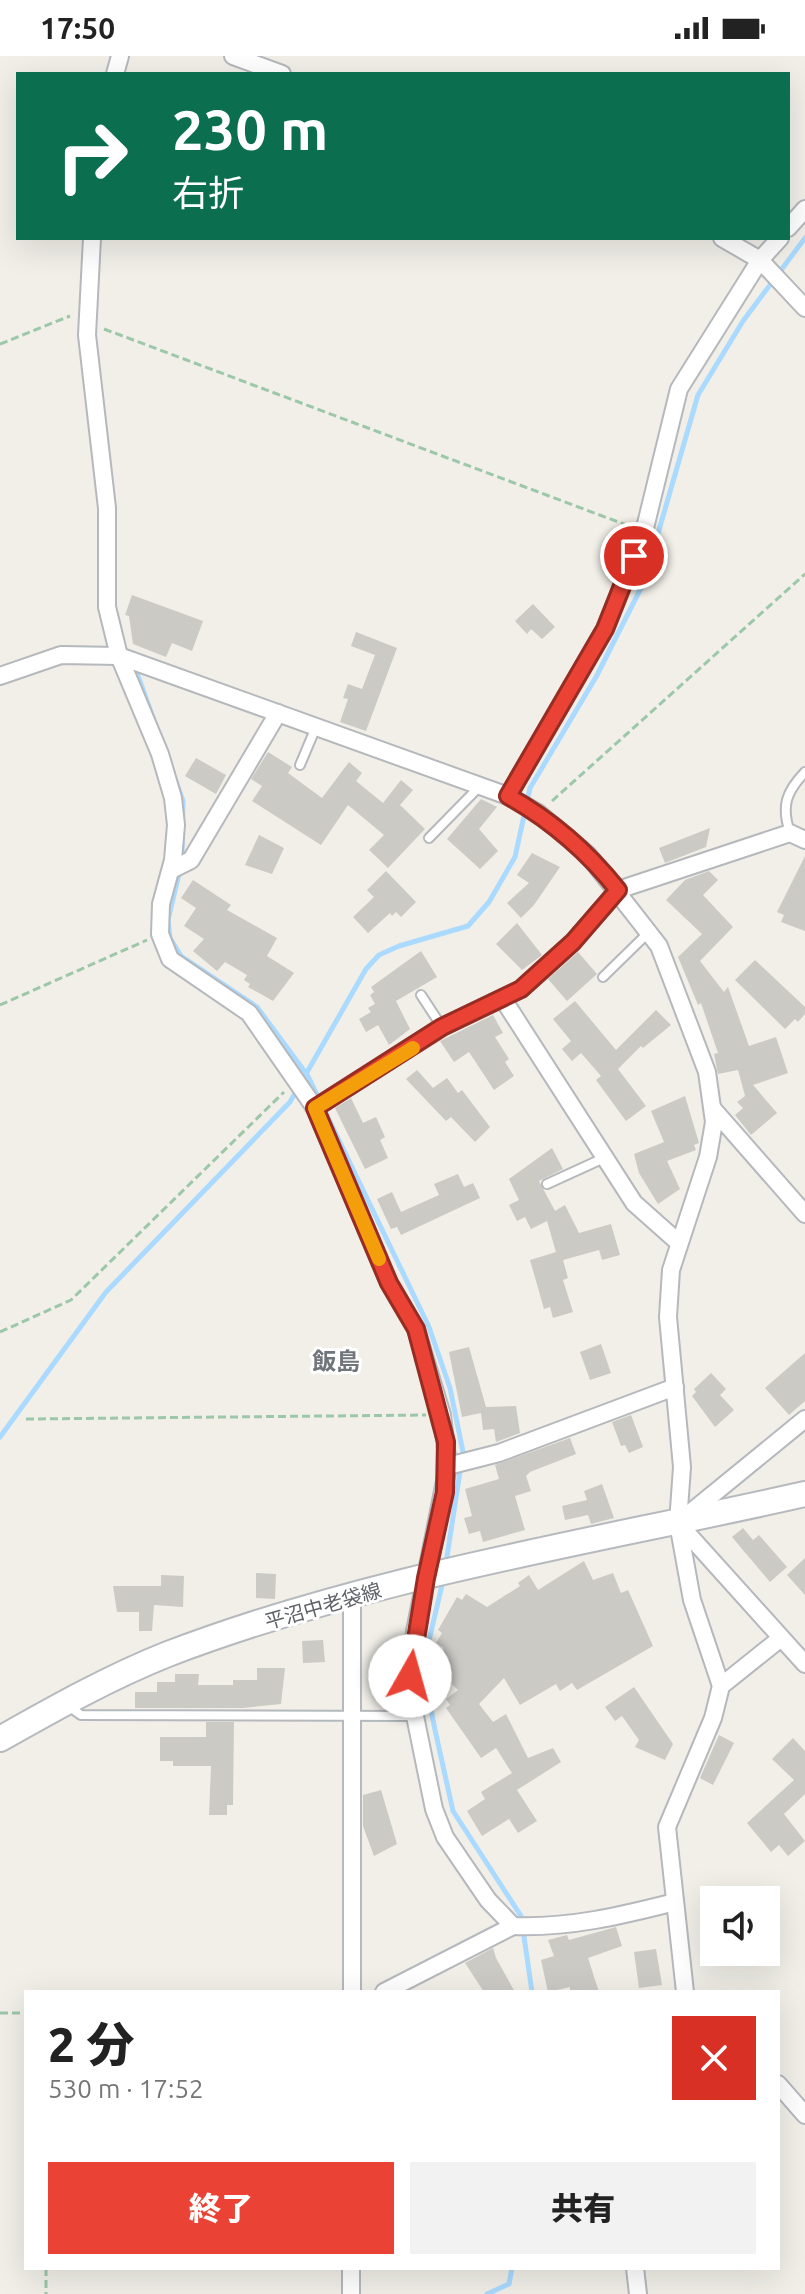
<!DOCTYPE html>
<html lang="ja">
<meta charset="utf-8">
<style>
:root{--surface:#fff;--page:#f2f2f2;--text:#222;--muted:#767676;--accent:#ea4335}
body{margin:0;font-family:Ubuntu,"Noto Sans JP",sans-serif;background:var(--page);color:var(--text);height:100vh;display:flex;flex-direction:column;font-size:30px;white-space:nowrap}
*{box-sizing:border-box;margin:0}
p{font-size:26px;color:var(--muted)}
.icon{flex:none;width:44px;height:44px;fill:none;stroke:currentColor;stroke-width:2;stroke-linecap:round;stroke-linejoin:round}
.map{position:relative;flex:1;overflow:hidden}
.side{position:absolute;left:24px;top:1934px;width:756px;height:280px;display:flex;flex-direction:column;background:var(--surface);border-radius:0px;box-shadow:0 8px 32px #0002}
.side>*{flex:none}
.top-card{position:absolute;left:16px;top:16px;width:774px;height:168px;border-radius:0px;box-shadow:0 8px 32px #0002;background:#0b6e4f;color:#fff;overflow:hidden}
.buttons{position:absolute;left:700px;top:1830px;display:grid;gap:16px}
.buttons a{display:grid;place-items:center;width:80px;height:80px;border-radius:0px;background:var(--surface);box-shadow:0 8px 32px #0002;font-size:40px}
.pin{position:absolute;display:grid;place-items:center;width:68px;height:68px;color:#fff;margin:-34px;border:4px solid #fff;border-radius:50%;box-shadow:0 2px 8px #0007}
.me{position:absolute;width:88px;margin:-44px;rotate:7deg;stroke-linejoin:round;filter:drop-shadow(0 0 6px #0008)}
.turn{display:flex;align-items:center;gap:28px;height:168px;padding:0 24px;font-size:36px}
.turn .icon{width:104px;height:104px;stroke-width:2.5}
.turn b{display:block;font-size:56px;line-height:68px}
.round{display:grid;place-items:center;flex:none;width:84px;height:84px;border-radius:0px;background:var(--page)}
.summary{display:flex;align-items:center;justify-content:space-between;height:136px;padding:0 24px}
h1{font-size:48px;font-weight:800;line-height:60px}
.action{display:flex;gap:16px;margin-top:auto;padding:16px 24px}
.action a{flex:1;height:92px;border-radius:0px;background:var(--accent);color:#fff;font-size:32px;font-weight:800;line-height:92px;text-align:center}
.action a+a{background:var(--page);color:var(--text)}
.status{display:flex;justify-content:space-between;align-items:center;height:56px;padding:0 40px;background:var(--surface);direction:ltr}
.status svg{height:22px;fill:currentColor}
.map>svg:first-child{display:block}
</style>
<div class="status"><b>17:50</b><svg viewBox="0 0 49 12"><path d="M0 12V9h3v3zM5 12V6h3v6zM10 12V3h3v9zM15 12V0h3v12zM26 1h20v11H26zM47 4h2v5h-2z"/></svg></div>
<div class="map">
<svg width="805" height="2238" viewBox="0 0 805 2238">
<rect width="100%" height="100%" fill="#f1efe8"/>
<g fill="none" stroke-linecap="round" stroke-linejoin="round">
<g stroke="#aadaff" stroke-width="5">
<path d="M137,617L183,745L182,804"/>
<path d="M180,814L168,864L170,882L181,900L257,951L308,1020L429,1271L450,1332L463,1396L446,1507"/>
<path d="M0,1381L106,1236L290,1046L366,913L379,899L399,890L468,870L489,846L515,801L530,732L596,621L644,526L698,339L743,265L805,182"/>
<path d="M443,1525L426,1597V1628L435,1674L453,1755L521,1860L532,1936"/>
<path d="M487,2238L509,2228L512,2212"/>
</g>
</g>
<g fill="#cccac5">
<path d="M132,539L203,565L192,595L172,587L166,601L133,588L129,560L125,559Z"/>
<path d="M533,548L555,571L542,583L531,573L527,578L515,565Z"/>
<path d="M356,576L397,592L366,675L340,666L348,643L343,642L348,628L362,633L375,599L351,590Z"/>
<path d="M268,696L292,711L288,717L322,742L349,706L362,717L356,725L383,747L401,724L413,734L400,749L425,773L388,812L369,794L384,779L348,749L321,789L252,745L262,730L251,723Z"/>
<path d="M196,702L226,719L216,738L185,720Z"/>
<path d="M481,743L497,751L479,773L498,795L480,813L447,783Z"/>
<path d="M710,772L706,791L665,807L659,792Z"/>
<path d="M259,779L284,792L272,818L245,809Z"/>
<path d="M532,797L560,811L534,849L521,862L507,847L529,827L517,819Z"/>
<path d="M805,800V875L781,866L784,859L777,856Z"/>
<path d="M386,815L416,846L401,861L396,856L392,860L390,857L368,877L353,861L374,841L367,834Z"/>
<path d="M709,815L718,824L703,839L733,871L700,905L724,936L728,931L749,990L776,981L788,1017L753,1029L777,1057L751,1079L735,1059L743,1052L737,1046L745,1040L738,1014L718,1018L714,998L718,997L701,947L698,949L678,901L702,878L666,844L685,824Z"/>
<path d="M193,824L231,849L227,854L277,882L267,900L294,917L273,945L248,931L250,928L244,924L247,919L225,906L217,915L193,895L204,883L184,870L196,852L181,842Z"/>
<path d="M517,867L542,899L522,914L496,888Z"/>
<path d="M421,895L437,921L396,945L410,973L389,989L378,969L366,976L359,963L371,956L368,952L375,948L370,939L374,936L371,931Z"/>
<path d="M578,896L597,918L567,945L548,923Z"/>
<path d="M755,904L805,951V958L798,966L795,963L785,973L735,924Z"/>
<path d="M575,945L616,994L656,954L671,969L643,992L641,990L618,1013L646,1050L626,1065L596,1024L601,1020L581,997L572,1005L562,993L571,985L553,963Z"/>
<path d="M493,959L503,977L495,981L509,1003L505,1006L514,1020L494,1034L469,996L454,1006L440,985Z"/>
<path d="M417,1014L433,1032L447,1022L458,1037L462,1034L490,1071L475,1086L451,1061L446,1065L406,1023Z"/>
<path d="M685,1040L699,1087L694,1089L696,1094L667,1105L680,1133L658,1148L639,1117L634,1098L664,1086L651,1055Z"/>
<path d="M351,1042L363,1067L376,1061L385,1081L380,1084L388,1102L365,1113L335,1052Z"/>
<path d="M552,1092L563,1113L539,1125L555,1155L565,1149L579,1177L611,1168L620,1199L602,1204L599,1194L563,1204L568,1222L563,1224L573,1256L553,1262L550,1251L544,1253L530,1204L556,1196L547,1165L531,1173L525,1161L517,1165L509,1149L519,1144L509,1123Z"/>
<path d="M458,1118L464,1131L473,1127L480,1142L401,1179L397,1171L391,1173L377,1143L392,1136L401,1156L439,1139L434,1128Z"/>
<path d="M601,1288L611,1317L590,1324L580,1296Z"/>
<path d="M469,1291L486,1351L516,1350L520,1377L496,1386L494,1373L483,1374L481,1357L462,1361L449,1296Z"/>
<path d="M805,1297V1345L789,1359L765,1332Z"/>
<path d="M711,1317L726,1333L720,1339L734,1354L715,1371L692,1340L696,1336L694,1333Z"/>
<path d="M631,1359L643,1391L629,1397L625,1389L621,1390L612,1366Z"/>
<path d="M570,1382L576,1398L530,1416L526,1420L531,1435L515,1440L525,1474L483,1486L480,1475L469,1478L464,1462L472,1460L465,1433L499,1423L495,1409Z"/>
<path d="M602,1428L614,1462L591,1468L588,1459L565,1464L562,1450L587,1444L584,1435Z"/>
<path d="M743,1472L753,1484L759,1479L787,1511L770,1526L732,1481Z"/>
<path d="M805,1502V1539L787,1519Z"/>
<path d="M584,1505L593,1524L613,1517L621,1537L628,1534L653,1590L577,1634L572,1627L560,1635L556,1628L520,1649L504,1622L479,1648L493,1666L506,1658L528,1702L553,1692L561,1706L517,1734L537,1765L518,1777L509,1763L482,1780L467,1755L485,1743L481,1736L512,1717L496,1692L481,1702L446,1652L450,1649L446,1643L458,1634L431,1609L444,1592L436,1587L442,1577L438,1574L457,1541L462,1544L466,1538L487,1551L520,1530L518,1527L529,1519L538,1534Z"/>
<path d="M256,1517L276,1518L275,1543L256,1542Z"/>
<path d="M161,1519L184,1520L183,1551L154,1549L152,1575H139V1556H117L113,1530H161Z"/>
<path d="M323,1584L325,1606L303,1607L302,1585Z"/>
<path d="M257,1612H285L281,1648L243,1652H135V1636H157V1626H175V1618H199L198,1629H233V1624H257Z"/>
<path d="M634,1631L673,1688L665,1704L635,1691L639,1684L622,1660L615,1665L605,1651Z"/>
<path d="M206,1666H234L233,1749H227V1759H209L211,1710H173V1705H160V1681H206Z"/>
<path d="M719,1679L734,1687L713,1729L700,1722Z"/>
<path d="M793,1682L805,1695V1738L784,1758L805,1785L788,1800L779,1789L771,1796L747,1767L794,1724L772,1703Z"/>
<path d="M381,1734L397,1788L374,1800L363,1770V1739Z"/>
<path d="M616,1871L622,1890L588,1902L599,1936H570V1931L548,1936L541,1904L554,1900L548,1884L567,1879L569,1884Z"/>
<path d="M493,1892L496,1902L515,1936H484L465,1907Z"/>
<path d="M656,1893L662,1929L639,1932L634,1896Z"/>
</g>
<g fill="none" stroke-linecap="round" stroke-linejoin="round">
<g stroke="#b5b8bc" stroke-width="12">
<g id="lane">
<path d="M300,709L316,671"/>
<path d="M790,777C781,750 786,736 805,716"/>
<path d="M429,782L479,731"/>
<path d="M603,921L648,877"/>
<path d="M421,939L442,971"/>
<path d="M547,1128L604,1102"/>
<path d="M67,1649L81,1659L414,1660"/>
</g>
</g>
<g stroke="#b5b8bc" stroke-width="20">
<g id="street">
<path d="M233,0L282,18"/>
<path d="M115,18L120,0"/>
<path d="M788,172L805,153"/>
<path d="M92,182L87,279L107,452V551L119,600L160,698L173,742L176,769L173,804L161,848L160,878L170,903L249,957L315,1052L389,1227L416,1273L442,1359L448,1410L415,1575L410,1620L415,1660L434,1753L445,1781L488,1844L513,1870C570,1872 620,1860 675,1846"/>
<path d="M722,182L760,204L805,252"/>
<path d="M0,620L61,599L119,600L508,740L538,757L588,799L659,890L707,1016L714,1066L708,1101L671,1214L668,1261L682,1411L678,1467L692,1544L721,1630"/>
<path d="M508,740L605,573L644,476L679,333L760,204L780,182"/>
<path d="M171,814L191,804L278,657"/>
<path d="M503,943L634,1147L679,1187"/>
<path d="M315,1052L442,971L521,933L573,886L618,834L790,777L805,784"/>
<path d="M713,1053L805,1158"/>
<path d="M448,1410L499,1397L675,1331"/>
<path d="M685,1461L805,1363"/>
<path d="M678,1467L805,1608"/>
<path d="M352,1541V1936"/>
<path d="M384,1936L513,1870"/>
<path d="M685,1936L667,1771L713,1662L721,1630L781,1582"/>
<path d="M778,2028L805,2059"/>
<path d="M635,2212L638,2238"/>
<path d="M351,2238V2212"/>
</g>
</g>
<g stroke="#b6babf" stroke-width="28">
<path id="secondary" d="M0,1683C55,1652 110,1621 168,1598C372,1520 593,1486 805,1438"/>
</g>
<g stroke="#9cc7a9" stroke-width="3" stroke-dasharray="8 4" stroke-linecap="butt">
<path d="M104,273L629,470"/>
<path d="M0,288L70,260"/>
<path d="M552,745L805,518"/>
<path d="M0,949L147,884"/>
<path d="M0,1276L71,1244L284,1036"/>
<path d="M26,1363L426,1359"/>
<path d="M0,1957H26"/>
<path d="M46,2212V2238"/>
</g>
<use href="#lane" stroke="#fff" stroke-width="8"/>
<use href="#street" stroke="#fff" stroke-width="16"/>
<use href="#secondary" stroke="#fff" stroke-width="24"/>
</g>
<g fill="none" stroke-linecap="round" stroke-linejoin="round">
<g stroke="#982c22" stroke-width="20">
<path id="route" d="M410,1620L426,1522L445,1436L446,1386L416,1273L389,1227L315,1052L442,971L521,933L573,886L618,834C587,795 551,764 508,740L605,573L634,500"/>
</g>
<use href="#route" stroke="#ea4335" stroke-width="14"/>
<path stroke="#f59e0b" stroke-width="14" d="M379,1203L315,1052L413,992"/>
</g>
<g text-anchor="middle" stroke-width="6" stroke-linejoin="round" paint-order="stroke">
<g font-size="20" fill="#5f6368" stroke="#fff">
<text transform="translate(323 1550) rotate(-16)" y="7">平沼中老袋線</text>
</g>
<g font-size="24" font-weight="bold" fill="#70757a" stroke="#fff">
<text x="336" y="1314">飯島</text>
</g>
</g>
</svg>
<div class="buttons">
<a><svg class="icon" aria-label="sound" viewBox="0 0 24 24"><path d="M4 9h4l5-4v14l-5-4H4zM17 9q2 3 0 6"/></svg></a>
</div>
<div class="pin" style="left:634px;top:500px;background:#d93025"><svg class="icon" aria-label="arrive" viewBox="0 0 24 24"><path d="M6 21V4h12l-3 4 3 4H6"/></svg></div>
<svg class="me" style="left:410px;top:1620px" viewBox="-20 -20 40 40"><circle r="19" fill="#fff"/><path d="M0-13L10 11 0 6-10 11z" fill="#ea4335"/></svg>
<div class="top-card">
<div class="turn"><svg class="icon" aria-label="right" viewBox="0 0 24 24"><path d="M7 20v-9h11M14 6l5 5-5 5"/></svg><div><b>230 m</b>右折</div></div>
</div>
<section class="side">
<div class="summary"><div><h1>2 分</h1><p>530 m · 17:52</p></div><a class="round" style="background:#d93025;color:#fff"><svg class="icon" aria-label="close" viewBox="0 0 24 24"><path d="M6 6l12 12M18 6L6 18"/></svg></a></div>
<div class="action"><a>終了</a><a>共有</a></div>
</section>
</div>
